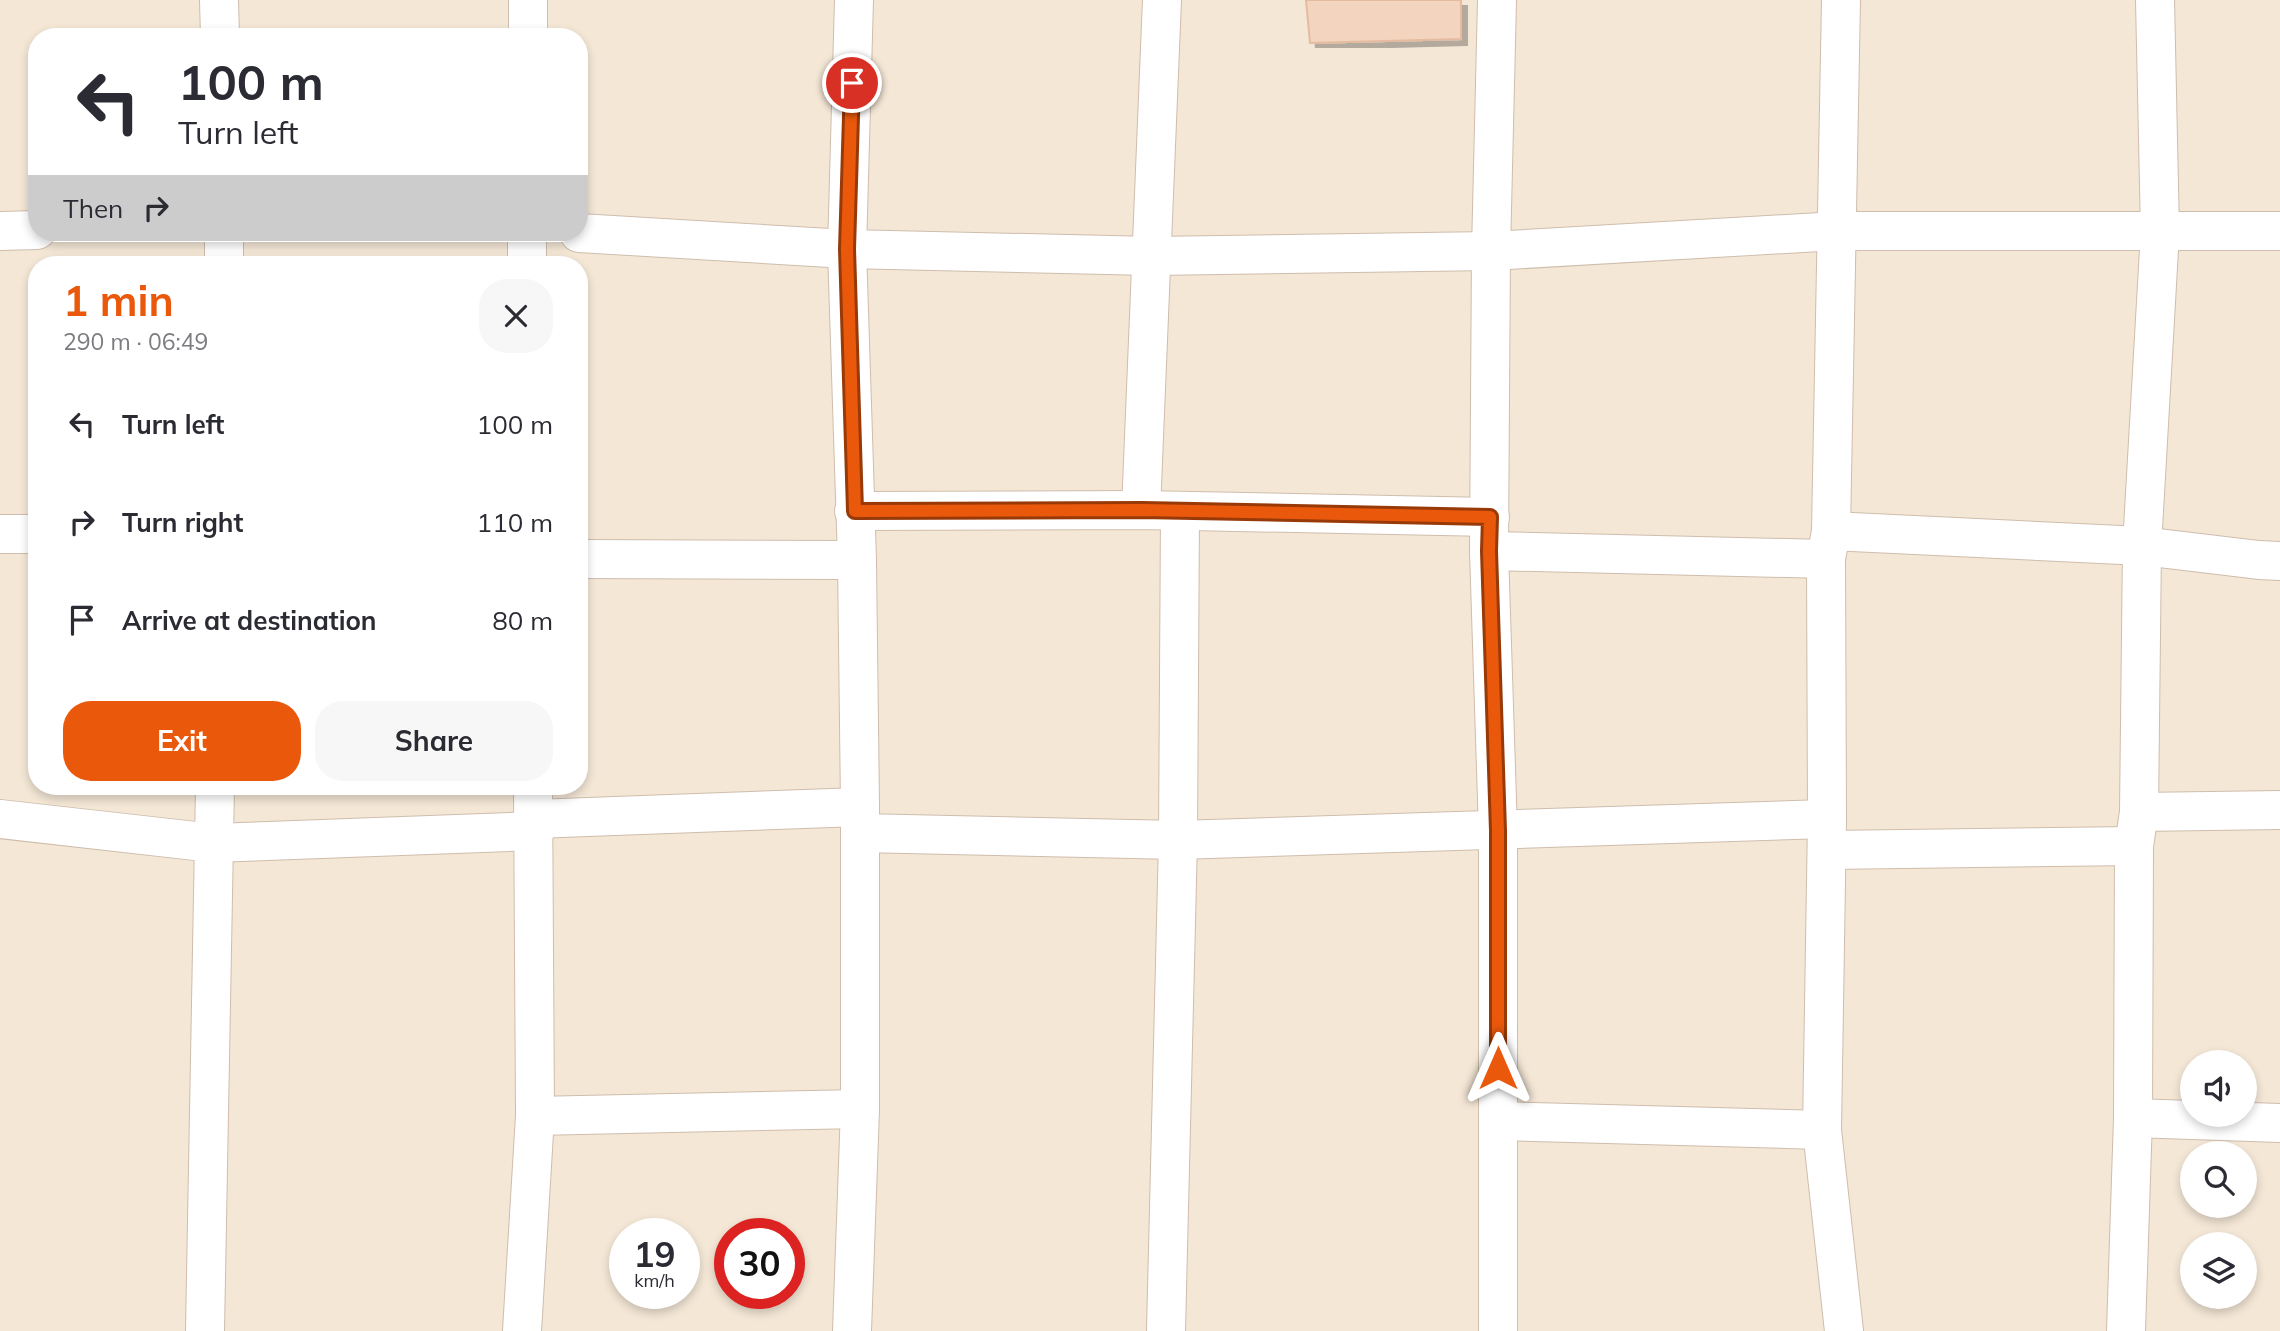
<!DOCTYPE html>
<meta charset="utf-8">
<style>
:root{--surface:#fff;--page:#f7f7f7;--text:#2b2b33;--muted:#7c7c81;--accent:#ea580c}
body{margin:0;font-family:Mulish,sans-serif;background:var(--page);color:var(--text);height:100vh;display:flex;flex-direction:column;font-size:26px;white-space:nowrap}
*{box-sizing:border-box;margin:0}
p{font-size:23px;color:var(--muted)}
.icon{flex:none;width:38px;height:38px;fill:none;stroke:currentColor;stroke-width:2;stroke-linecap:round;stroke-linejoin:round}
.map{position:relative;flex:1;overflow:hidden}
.sheet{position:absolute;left:28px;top:256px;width:560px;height:539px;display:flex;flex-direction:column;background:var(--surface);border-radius:28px;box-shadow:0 4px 10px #0003}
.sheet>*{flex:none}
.guide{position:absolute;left:28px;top:28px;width:560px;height:214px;border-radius:28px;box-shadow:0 4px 10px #0003;background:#fff;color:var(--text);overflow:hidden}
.buttons{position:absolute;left:2180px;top:1050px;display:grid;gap:14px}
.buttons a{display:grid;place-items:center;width:77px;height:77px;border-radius:50%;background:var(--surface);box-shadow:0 4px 10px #0003;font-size:35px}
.speed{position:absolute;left:609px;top:1218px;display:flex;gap:14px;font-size:35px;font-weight:700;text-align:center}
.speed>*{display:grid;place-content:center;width:91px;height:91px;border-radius:50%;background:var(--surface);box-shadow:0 4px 10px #0003;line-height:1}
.speed small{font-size:18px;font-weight:400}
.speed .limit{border:10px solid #d22;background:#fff;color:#111}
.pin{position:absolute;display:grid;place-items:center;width:60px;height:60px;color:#fff;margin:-30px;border:4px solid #fff;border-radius:50%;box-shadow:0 2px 7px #0007}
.me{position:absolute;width:77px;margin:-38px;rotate:0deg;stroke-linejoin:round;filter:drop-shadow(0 0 5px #0008)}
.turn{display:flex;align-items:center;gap:24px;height:147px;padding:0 35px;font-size:32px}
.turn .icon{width:91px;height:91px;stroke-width:2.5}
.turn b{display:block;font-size:49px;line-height:60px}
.then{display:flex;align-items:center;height:66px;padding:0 35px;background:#0003;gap:14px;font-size:26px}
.round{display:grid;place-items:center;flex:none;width:74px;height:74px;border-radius:28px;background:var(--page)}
.overview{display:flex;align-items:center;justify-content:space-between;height:119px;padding:0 35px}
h1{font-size:42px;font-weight:700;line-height:52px;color:var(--accent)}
.button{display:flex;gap:14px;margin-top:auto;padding:14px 35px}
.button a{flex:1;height:80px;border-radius:28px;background:var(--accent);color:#fff;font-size:28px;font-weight:700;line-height:80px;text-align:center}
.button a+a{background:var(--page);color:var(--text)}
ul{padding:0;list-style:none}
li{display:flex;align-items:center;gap:21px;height:98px;padding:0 35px}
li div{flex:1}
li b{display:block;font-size:26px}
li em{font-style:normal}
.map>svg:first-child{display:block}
</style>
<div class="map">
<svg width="2280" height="1331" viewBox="0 0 2280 1331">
<defs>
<filter id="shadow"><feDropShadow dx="6" dy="6" stdDeviation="0" flood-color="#0004"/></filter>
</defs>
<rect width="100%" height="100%" fill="#fdf5e8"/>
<path fill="#f4e7d6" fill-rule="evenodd" d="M0,0H2280V1331H0ZM37,37H579V233H37ZM37,264H579V786H37ZM2193,1062H2245V1115H2193ZM2193,1153H2245V1206H2193ZM625,1234H684V1293H625ZM730,1234H789V1293H730ZM2193,1244H2245V1297H2193Z"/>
<path fill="#f2d4bf" stroke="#e5ba9f" stroke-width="2" filter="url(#shadow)" d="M1306,0H1461V39L1310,43Z"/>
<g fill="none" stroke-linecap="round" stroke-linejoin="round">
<g stroke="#cfbdad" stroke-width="40">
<g id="minor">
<path d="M219,0L220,37"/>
<path d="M1497,0L1491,251L1489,551L1498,831V1331"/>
<path d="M1841,0L1831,531L1826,559L1827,819L1822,1130L1844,1331"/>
<path d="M528,37V0"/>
<path d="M0,231L37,230"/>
<path d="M224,233V264"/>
<path d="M527,233V264"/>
<path d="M579,233L847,249L1152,256L1491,251L1837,231H2280"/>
<path d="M1141,510L1162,0"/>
<path d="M854,511L1141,510L1490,517"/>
<path d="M1831,531L2142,546L2259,560L2280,561"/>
<path d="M0,534H37"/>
<path d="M1489,551L1826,559"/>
<path d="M579,559L857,560"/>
<path d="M2139,812L2280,810"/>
<path d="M0,819L213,843L535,831"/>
<path d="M534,819L860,807"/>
<path d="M860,833L1178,840L1827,819"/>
<path d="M1827,850L2134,846"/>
<path d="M535,1116L860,1109"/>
<path d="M2133,1118L2280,1123"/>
<path d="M1498,1121L1822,1130"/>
<path d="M205,1331L215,786"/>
<path d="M522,1331L535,1116L533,786"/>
<path d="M852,1331L860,1109V807L857,560L847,249L854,0"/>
<path d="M1166,1331L1178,840L1180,512"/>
<path d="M2126,1331L2133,1118L2134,846L2139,812L2142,546L2160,232L2155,0"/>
</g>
</g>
<use href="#minor" stroke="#fff" stroke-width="38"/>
</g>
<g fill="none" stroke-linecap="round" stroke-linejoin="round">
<g stroke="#983908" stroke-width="18">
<path id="route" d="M852,83L847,249L855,511L1142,510L1490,517L1489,551L1498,831V1068"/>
</g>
<use href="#route" stroke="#ea580c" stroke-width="12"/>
</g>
</svg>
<div class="buttons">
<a><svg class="icon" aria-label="sound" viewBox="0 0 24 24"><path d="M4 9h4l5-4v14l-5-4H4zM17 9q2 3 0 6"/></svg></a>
<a><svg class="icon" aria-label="search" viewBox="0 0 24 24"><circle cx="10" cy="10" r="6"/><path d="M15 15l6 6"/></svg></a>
<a><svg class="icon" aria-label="layers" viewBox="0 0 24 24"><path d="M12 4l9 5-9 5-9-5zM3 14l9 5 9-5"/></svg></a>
</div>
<div class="speed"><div>19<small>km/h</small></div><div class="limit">30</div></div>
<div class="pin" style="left:852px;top:83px;background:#d93025"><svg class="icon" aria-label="arrive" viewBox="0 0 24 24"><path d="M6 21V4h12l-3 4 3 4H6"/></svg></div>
<svg class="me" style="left:1498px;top:1068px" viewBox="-20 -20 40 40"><path d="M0-17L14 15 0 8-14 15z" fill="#ea580c" stroke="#fff" stroke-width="4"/></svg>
<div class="guide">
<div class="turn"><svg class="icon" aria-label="left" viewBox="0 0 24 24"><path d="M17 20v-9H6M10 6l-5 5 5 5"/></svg><div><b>100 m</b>Turn left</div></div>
<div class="then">Then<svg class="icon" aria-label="right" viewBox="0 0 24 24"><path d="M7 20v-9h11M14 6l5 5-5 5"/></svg></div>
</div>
<section class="sheet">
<div class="overview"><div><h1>1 min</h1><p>290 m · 06:49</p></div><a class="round"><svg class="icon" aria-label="close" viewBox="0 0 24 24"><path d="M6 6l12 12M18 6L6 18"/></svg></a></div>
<ul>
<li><svg class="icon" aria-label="left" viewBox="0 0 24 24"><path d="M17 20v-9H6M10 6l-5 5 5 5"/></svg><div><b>Turn left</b></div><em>100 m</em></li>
<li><svg class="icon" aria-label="right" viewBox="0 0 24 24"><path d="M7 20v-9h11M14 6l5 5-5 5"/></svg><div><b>Turn right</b></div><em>110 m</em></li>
<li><svg class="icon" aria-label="arrive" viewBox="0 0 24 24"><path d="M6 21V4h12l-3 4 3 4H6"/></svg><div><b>Arrive at destination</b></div><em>80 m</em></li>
</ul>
<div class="button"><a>Exit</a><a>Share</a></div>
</section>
</div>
